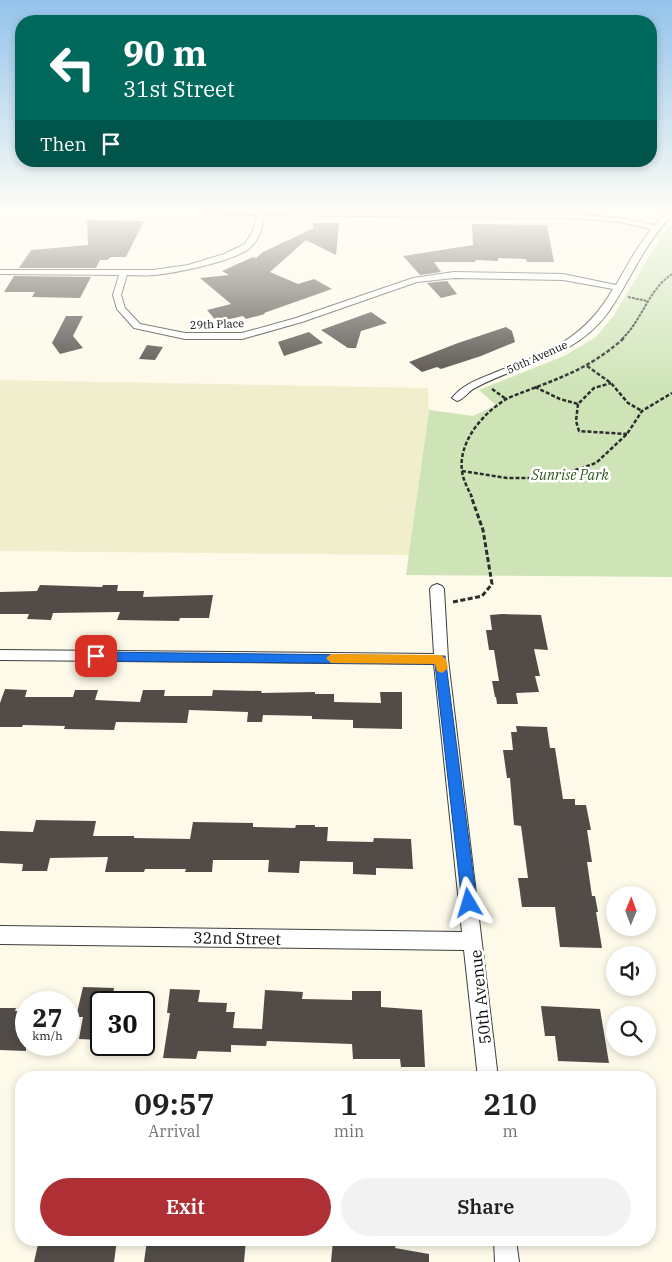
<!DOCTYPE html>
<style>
:root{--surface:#fff;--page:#f2f2f2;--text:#202124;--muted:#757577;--accent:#ae3035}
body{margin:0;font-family:"IBM Plex Serif",serif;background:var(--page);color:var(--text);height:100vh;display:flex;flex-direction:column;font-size:19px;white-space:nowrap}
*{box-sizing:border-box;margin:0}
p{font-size:16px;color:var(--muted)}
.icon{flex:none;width:28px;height:28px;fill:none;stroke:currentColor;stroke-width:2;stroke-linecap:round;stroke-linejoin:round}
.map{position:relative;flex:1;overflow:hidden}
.sheet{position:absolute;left:15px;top:1071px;width:641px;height:175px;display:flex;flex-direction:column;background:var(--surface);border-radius:20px;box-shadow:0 2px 8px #0003}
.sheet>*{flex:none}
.guide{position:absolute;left:15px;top:15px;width:642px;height:152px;border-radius:20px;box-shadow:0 2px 8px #0003;background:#00695c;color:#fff;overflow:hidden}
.needle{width:32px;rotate:1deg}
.tools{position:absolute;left:606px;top:886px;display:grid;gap:10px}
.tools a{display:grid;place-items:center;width:50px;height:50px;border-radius:50%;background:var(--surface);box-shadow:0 2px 8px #0003;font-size:25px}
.speed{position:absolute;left:15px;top:991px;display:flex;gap:10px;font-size:25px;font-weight:700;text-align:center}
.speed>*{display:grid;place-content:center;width:65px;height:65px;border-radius:50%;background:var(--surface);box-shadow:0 2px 8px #0003;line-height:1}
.speed small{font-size:12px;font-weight:400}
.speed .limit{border:2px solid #111;border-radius:8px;background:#fff;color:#111}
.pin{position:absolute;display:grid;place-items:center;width:42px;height:42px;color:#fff;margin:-21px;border-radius:10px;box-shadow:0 2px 8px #0006}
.me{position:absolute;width:55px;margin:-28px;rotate:353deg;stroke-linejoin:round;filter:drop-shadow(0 0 4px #0008)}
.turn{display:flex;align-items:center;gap:18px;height:105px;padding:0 25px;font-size:22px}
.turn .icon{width:65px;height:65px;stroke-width:2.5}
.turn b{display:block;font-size:35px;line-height:42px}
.then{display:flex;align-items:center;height:48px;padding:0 25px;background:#0003;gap:10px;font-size:19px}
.eta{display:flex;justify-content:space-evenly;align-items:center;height:85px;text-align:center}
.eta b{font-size:30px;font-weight:600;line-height:35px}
.cta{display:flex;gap:10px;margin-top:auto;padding:10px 25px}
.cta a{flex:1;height:58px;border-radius:30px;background:var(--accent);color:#fff;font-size:20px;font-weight:600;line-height:58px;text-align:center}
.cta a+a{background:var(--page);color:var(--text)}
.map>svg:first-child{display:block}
</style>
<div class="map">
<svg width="672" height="1262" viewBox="0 0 672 1262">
<rect width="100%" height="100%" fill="#fdfaea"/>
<path fill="#f0eecd" d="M0,380L428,388L429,410L409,555L0,551Z"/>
<path fill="#cee4b7" d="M672,223V577L406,575L429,410L473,416L496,405L479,390L564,356L596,337L614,315L666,229Z"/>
<g fill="#524c48">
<path d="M87,220L144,221L126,257H111L107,260H100L96,268H19L31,250L88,245Z"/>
<path d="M312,223H339L336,255L306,240L270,272L298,284L314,279L332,289L264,313L265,314L246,319L243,316L217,322L207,310L231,304L200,278L229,275L222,271L253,257L256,258L263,252L314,228Z"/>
<path d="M472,224L547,225L554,262H527L526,259L498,258V261L476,260L475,262H434L441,272L420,275L403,256L473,245Z"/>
<path d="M14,276L91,277L80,298L32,297L35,292H4Z"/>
<path d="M447,281L457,294L441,298L427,283Z"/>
<path d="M371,312L387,323L361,331L356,348H348L321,330Z"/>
<path d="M66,316H83L73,336L83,348L60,354L52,343Z"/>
<path d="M506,327L512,331L515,342L481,356L441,369L437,367L422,372L409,362L458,343Z"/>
<path d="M309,332L323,343L284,356L278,342Z"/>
<path d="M147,345L163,347L155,360L139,359Z"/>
<path d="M40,585L102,587L103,585H118L117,591H144L143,597L213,595L209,618H180L179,621L117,620L120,612L53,613L51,620L27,619L29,614H0V592L37,591Z"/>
<path d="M502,614L541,615L548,650L534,649L540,676H535L539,692L516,693L518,704H497L496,697H495L492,681H499L494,650H489L486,630H492L490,615Z"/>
<path d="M5,689L27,690L25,697H73L75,690H98L95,700L140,702L143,690H165L164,696H212L213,690L262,691L261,693L315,692V694H334V702L381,703L380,692H402V729L353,728V720L312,719V716L263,715L262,722H247L248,712L189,710L187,723L116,722L114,730L64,729L65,726L23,725L22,727H0V703Z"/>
<path d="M516,726L547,727L550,748H555L563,799H575V805H586L591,830H587L592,862H587L592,896H595L598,912H596L602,948L560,947L555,907H522L518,878H528L521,826L514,825L510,778H507L503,750H513L511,732H517Z"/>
<path d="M36,820L96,821L93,836H134V838L190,839L193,822L253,823V827L295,828L296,825H315V827H328L327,841L373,842L374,838L411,839L413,869L376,868V875L353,874V862L300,861L299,873L268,872L269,860H213L212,872H185L186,869H145L144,872H105L108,857L50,858L47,871H22L23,864L0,863V831L33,832Z"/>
<path d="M83,987L114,988L112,1002H101V1040L79,1039L83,1017H76Z"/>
<path d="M170,989L200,990L198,1002L227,1003L226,1012H235L233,1028L262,1029L265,990L303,992L302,999L352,1000V991H381V1007L422,1010L425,1067H401L400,1059H353L352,1044L267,1041L266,1046L231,1045V1052L198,1051L196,1059L163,1058L170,1013H167Z"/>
<path d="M541,1006L600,1009L609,1063L558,1061L555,1036H545Z"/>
<path d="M0,1008H16L15,1011H26V1051L0,1050Z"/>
<path d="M39,1240H117L114,1262H34Z"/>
<path d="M147,1240H246L244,1262H144Z"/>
<path d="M333,1240H365L396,1245L395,1248L429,1254V1262H331Z"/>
</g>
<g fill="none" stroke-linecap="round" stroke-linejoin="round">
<g stroke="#3e3e3e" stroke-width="2">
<g id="minor">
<path d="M206,212L570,214L620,218L654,225L668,212H672V216C643,244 630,282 607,314C573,359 521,363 475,388C468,391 465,399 457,401L452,398C465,382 483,378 501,370C551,351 585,338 613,289L563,280L454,278L417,282L302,322L242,339H185L134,328L117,309L113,295L119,275L0,274V270H153L188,265L224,254L245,244L253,231L257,215L210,214ZM264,215L570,218L620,222L651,229L635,252L616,285L563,274L454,272L413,278L296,318L242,333H185L140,324L125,308L121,295L127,275C136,275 146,276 155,275C175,273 237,261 251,247C260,239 262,226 264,215Z"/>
<path d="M437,584L442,586L444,589L448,659L498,1078H478L464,950L0,944V926L462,932L434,664L0,660V650L434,654L430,589L432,586Z"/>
<path d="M494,1240H516L519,1262H495Z"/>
</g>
</g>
<g stroke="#2d2d2d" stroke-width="2" stroke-dasharray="3 1" stroke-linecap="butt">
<path d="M628,297L647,301"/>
<path d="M622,339C643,319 648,290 672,274"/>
</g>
<g stroke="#2d2d2d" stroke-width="2.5" stroke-dasharray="4 2" stroke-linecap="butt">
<path d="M587,366L611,383L628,403L642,411"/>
<path d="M535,387L560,399L578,404L594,388L611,383"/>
<path d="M492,389L506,399"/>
<path d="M578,404L576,421L579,431L627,434"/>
<path d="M462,471L507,478H532L563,474L596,463L627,434L642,411L672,393"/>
<path d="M472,497C468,489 463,480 462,471C458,441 484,412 508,398C553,380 586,372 624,338"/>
</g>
<path stroke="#2d2d2d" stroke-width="3" stroke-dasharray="5 2.5" stroke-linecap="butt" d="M453,602L482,596L492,584L483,530L471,496"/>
<use href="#minor" fill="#fff" fill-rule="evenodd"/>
</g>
<linearGradient id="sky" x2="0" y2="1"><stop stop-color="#93c3eb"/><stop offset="0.54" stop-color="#fefdf6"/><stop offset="1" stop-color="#fefdf6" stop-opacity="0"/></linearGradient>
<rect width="672" height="389" fill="url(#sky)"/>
<path fill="#1a73e8" stroke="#114b97" d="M96,652L445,656L477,903L474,908L469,910L464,908L462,903L435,664L96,661L90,656Z"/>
<path fill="#f59e0b" d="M331,654L441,655L446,659L448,668L442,673L437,671L435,664L331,663L326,658Z"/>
<g text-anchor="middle" stroke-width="5" stroke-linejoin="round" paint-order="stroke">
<g font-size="11" fill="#0b0b0b" stroke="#fff">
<text transform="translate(217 324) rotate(-2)" y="4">29th Place</text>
<text transform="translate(537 357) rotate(-24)" y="4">50th Avenue</text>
</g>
<g font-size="14" font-style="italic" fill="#2d5c21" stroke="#fff">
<text x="570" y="480">Sunrise Park</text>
</g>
<g font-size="16" fill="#0b0b0b" stroke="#fff">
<text transform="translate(237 938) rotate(1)" y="6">32nd Street</text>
<text transform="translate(480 997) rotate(-96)" y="6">50th Avenue</text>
</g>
</g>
</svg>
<div class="tools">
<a><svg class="needle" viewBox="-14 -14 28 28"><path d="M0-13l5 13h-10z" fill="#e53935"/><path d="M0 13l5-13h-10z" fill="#757577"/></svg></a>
<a><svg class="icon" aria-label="sound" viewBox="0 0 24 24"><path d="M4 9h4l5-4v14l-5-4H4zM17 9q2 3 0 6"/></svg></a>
<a><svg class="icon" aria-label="search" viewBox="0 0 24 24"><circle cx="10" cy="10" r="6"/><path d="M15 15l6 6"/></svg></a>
</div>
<div class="speed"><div>27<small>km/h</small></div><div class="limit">30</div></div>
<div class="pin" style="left:96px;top:656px;background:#d93025"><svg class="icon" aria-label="arrive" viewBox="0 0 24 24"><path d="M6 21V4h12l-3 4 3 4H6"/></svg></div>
<svg class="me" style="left:469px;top:903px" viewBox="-20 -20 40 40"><path d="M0-17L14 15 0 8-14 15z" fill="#1a73e8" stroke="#fff" stroke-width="4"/></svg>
<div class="guide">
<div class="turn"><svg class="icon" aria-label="left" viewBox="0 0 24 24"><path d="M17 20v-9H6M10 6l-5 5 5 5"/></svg><div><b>90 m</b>31st Street</div></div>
<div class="then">Then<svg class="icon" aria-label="arrive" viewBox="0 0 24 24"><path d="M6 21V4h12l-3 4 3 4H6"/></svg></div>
</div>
<section class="sheet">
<div class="eta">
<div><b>09:57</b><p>Arrival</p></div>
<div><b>1</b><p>min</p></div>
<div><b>210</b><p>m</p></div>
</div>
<div class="cta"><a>Exit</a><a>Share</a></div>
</section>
</div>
